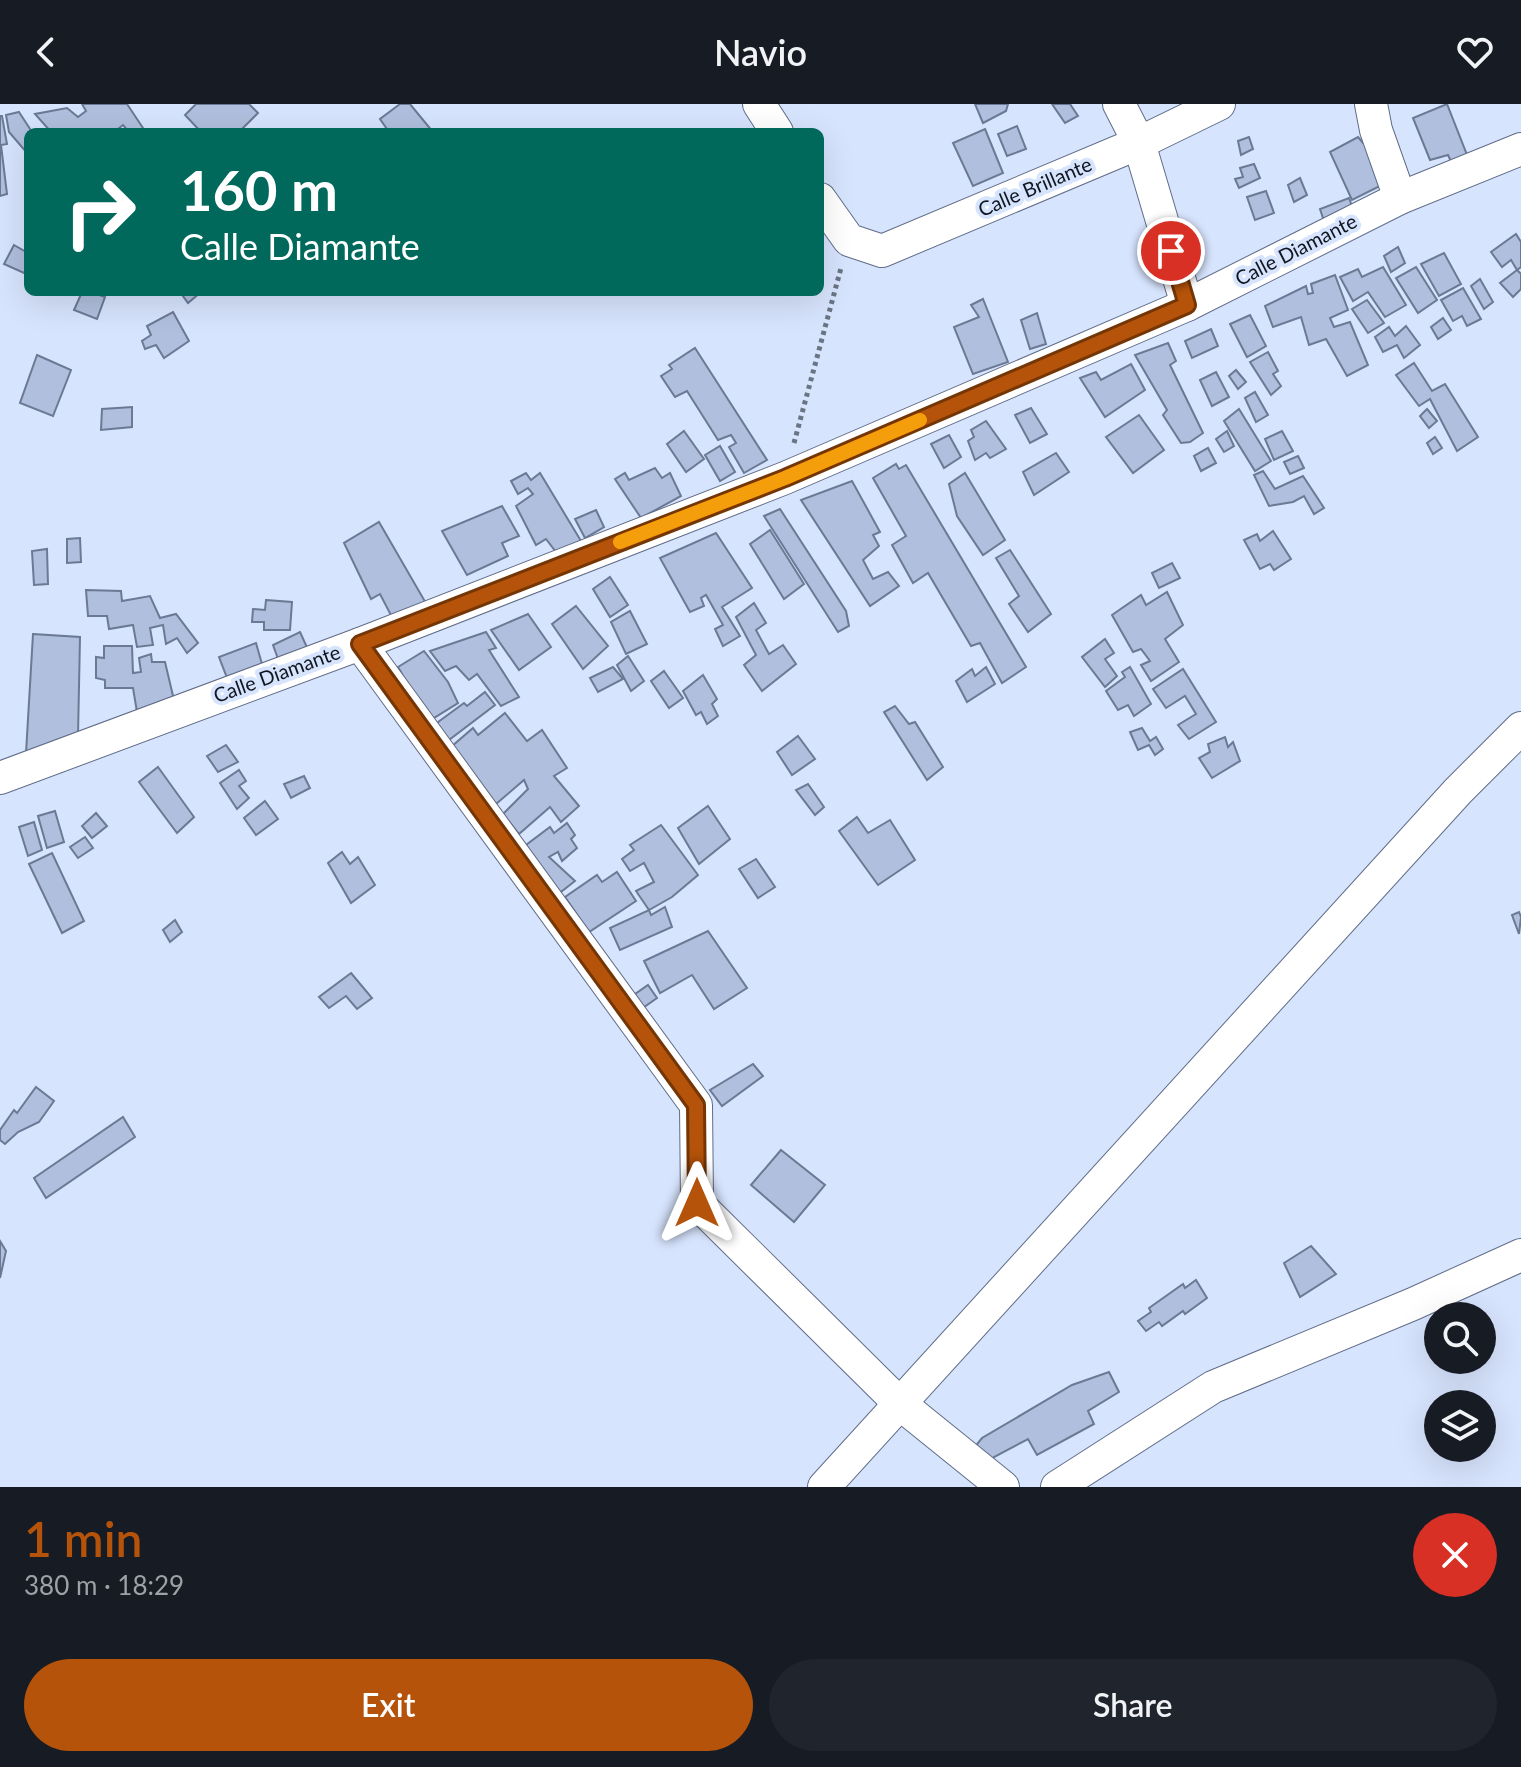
<!DOCTYPE html>
<meta charset="utf-8">
<style>
:root{--surface:#171b24;--page:#20242c;--text:#f1f3f6;--muted:#9ea1a6;--accent:#b45309}
body{margin:0;font-family:Lato,sans-serif;background:var(--page);color:var(--text);height:100vh;display:flex;flex-direction:column;font-size:30px;white-space:nowrap}
*{box-sizing:border-box;margin:0}
p{font-size:26px;color:var(--muted)}
.icon{flex:none;width:44px;height:44px;fill:none;stroke:currentColor;stroke-width:2;stroke-linecap:round;stroke-linejoin:round}
.map{position:relative;height:1383px;overflow:hidden}
.panel{display:flex;flex-direction:column;background:var(--surface);flex:1}
.panel>*{flex:none}
.banner{position:absolute;left:24px;top:24px;width:800px;height:168px;border-radius:12px;box-shadow:0 8px 32px #0002;background:#00695c;color:#fff;overflow:hidden}
.buttons{position:absolute;left:1424px;top:1198px;display:grid;gap:16px}
.buttons a{display:grid;place-items:center;width:72px;height:72px;border-radius:50%;background:var(--surface);box-shadow:0 8px 32px #0002;font-size:40px}
.pin{position:absolute;display:grid;place-items:center;width:68px;height:68px;color:#fff;margin:-34px;border:4px solid #fff;border-radius:50%;box-shadow:0 2px 8px #0007}
.me{position:absolute;width:88px;margin:-44px;rotate:0deg;stroke-linejoin:round;filter:drop-shadow(0 0 6px #0008)}
.turn{display:flex;align-items:center;gap:28px;height:168px;padding:0 24px;font-size:36px}
.turn .icon{width:104px;height:104px;stroke-width:2.5}
.turn b{display:block;font-size:56px;line-height:68px}
.round{display:grid;place-items:center;flex:none;width:84px;height:84px;border-radius:42px;background:var(--page)}
.overview{display:flex;align-items:center;justify-content:space-between;height:136px;padding:0 24px}
h1{font-size:48px;font-weight:600;line-height:60px;color:var(--accent)}
.cta{display:flex;gap:16px;margin-top:auto;padding:16px 24px}
.cta a{flex:1;height:92px;border-radius:48px;background:var(--accent);color:#fff;font-size:32px;font-weight:600;line-height:92px;text-align:center}
.cta a+a{background:var(--page);color:var(--text)}
header{display:flex;justify-content:space-between;align-items:center;height:104px;padding:0 24px;background:var(--surface);font-size:36px;font-weight:600}
.map>svg:first-child{display:block}
</style>
<header><svg class="icon" aria-label="back" viewBox="0 0 24 24"><path d="M15 5l-7 7 7 7"/></svg>Navio<svg class="icon" aria-label="heart" viewBox="0 0 24 24"><path d="M12 20l-8-8c-3-5 5-10 8-4 3-6 11-1 8 4z"/></svg></header>
<div class="map">
<svg width="1521" height="1383" viewBox="0 0 1521 1383">
<rect width="100%" height="100%" fill="#d7e4fd"/>
<g fill="#b0bfdd" stroke="#6b7995" stroke-width="2">
<path d="M82,0H127L143,24L138,28H129L123,21L114,28H51L35,10L67,4L78,13L86,7Z"/>
<path d="M196,0H249L258,9L239,28H201L185,11Z"/>
<path d="M400,0H410L433,28H389L380,15Z"/>
<path d="M975,0H1008L1006,7L983,19Z"/>
<path d="M1052,0H1070L1078,12L1065,19Z"/>
<path d="M1447,0L1469,56L1453,62L1448,51L1430,56L1413,14Z"/>
<path d="M19,8L32,28H28L27,49L9,28L6,11Z"/>
<path d="M0,12H2L7,40L1,41L7,90L0,92Z"/>
<path d="M1017,22L1026,45L1007,52L998,30Z"/>
<path d="M985,25L1003,69L973,82L953,39Z"/>
<path d="M1249,33L1253,45L1241,51L1238,37Z"/>
<path d="M1358,33L1363,39L1370,35L1390,77L1352,96L1330,48Z"/>
<path d="M1254,60L1260,74L1239,84L1235,75L1243,73L1240,64Z"/>
<path d="M1300,74L1307,91L1294,98L1288,81Z"/>
<path d="M1266,87L1274,109L1255,116L1247,93Z"/>
<path d="M1349,94L1354,108L1324,117L1320,105Z"/>
<path d="M1516,130L1521,138V163L1517,166L1511,156L1502,163L1491,148Z"/>
<path d="M14,141L28,149V162L24,169L4,160Z"/>
<path d="M1398,143L1405,159L1391,168L1384,152Z"/>
<path d="M1444,149L1461,180L1439,192L1421,160Z"/>
<path d="M1383,163L1406,201L1385,213L1368,188L1353,197L1340,173L1358,165L1362,173Z"/>
<path d="M1416,163L1437,196L1418,209L1396,174Z"/>
<path d="M1517,166L1521,170V185L1513,193L1500,179Z"/>
<path d="M1335,171L1348,206L1330,214L1334,223L1350,218L1368,261L1347,272L1326,235L1309,241L1301,213L1273,223L1265,202L1306,182L1308,190L1313,189L1311,180Z"/>
<path d="M1480,175L1493,198L1484,205L1471,182Z"/>
<path d="M1463,184L1481,215L1467,222L1462,212L1453,217L1441,196Z"/>
<path d="M82,188H91L105,193L97,215L74,206Z"/>
<path d="M180,188H201L188,199Z"/>
<path d="M983,195L1008,258L973,270L954,223L979,213L971,201Z"/>
<path d="M1367,196L1384,219L1368,229L1352,205Z"/>
<path d="M173,208L189,237L164,254L156,241L145,245L142,237L151,231L147,222Z"/>
<path d="M1037,209L1046,240L1030,245L1021,216Z"/>
<path d="M1250,211L1266,242L1247,253L1230,220Z"/>
<path d="M1443,214L1451,226L1438,235L1431,223Z"/>
<path d="M1406,222L1420,241L1404,254L1397,241L1383,248L1375,233L1389,223L1395,232Z"/>
<path d="M1211,225L1218,242L1192,254L1185,237Z"/>
<path d="M1168,239L1176,257L1170,261L1203,329L1190,338L1181,339L1163,311L1167,306L1135,251Z"/>
<path d="M695,244L767,356L744,369L729,343L736,339L731,331L718,336L687,287L675,293L661,272L672,265L669,261Z"/>
<path d="M1268,248L1278,267L1273,270L1281,282L1271,291L1250,258Z"/>
<path d="M37,251L71,266L53,312L20,299Z"/>
<path d="M1414,259L1432,287L1445,280L1478,333L1457,347L1430,295L1419,302L1396,271Z"/>
<path d="M1131,260L1145,286L1105,313L1080,274L1096,268L1101,276Z"/>
<path d="M1236,266L1246,278L1238,285L1229,272Z"/>
<path d="M1216,268L1229,293L1212,302L1200,276Z"/>
<path d="M1255,288L1268,311L1256,318L1245,294Z"/>
<path d="M132,303V323L101,326L102,305Z"/>
<path d="M1031,304L1047,330L1030,339L1015,311Z"/>
<path d="M1239,305L1271,357L1255,367L1224,317Z"/>
<path d="M1427,305L1437,317L1429,324L1420,312Z"/>
<path d="M1139,311L1164,346L1133,369L1106,333Z"/>
<path d="M986,317L1006,345L990,354L986,349L975,356L968,337L974,333L971,326Z"/>
<path d="M684,327L704,355L686,368L667,340Z"/>
<path d="M1227,327L1234,342L1224,348L1216,335Z"/>
<path d="M1282,327L1293,347L1274,356L1265,335Z"/>
<path d="M949,331L961,353L944,364L931,340Z"/>
<path d="M1435,333L1442,344L1433,350L1427,339Z"/>
<path d="M720,342L735,368L720,377L705,351Z"/>
<path d="M1208,344L1216,359L1201,367L1194,352Z"/>
<path d="M1056,349L1069,368L1034,391L1023,368Z"/>
<path d="M1298,352L1304,364L1290,370L1284,358Z"/>
<path d="M896,360L899,365L906,361L1026,563L1002,579L980,539L971,542L928,469L913,479L892,441L906,432L873,374Z"/>
<path d="M655,364L662,374L670,369L681,392L641,414L615,375L625,369L629,376Z"/>
<path d="M1263,367L1275,385L1303,372L1324,404L1314,410L1304,392L1293,398L1269,402L1254,371Z"/>
<path d="M526,369L531,376L540,369L581,437L556,448L546,435L536,441L516,402L533,390L528,384L518,390L511,377Z"/>
<path d="M965,369L1005,436L983,451L957,412L949,380Z"/>
<path d="M852,377L880,428L873,431L879,442L863,456L873,475L888,468L899,482L870,502L801,396Z"/>
<path d="M502,402L519,432L502,439L508,452L467,471L442,427Z"/>
<path d="M780,405L846,507L849,522L838,528L764,412Z"/>
<path d="M596,406L604,423L585,434L575,415Z"/>
<path d="M379,418L427,501L394,517L380,490L371,495L344,439Z"/>
<path d="M770,426L804,480L784,495L750,440Z"/>
<path d="M1273,427L1291,455L1274,466L1270,460L1260,465L1244,436L1257,430L1260,437Z"/>
<path d="M716,429L752,484L722,503L740,532L723,542L715,525L723,521L706,491L701,494L704,502L690,508L660,454Z"/>
<path d="M80,434L81,458L67,459V435Z"/>
<path d="M47,445L48,480L34,481L32,447Z"/>
<path d="M1010,446L1051,510L1028,528L1009,500L1019,492L996,454Z"/>
<path d="M1172,459L1180,474L1159,484L1152,469Z"/>
<path d="M610,473L628,501L610,513L593,485Z"/>
<path d="M86,486L121,487L122,497L150,492L160,514L176,510L198,539L187,549L177,534L166,540L163,521L150,524L153,541L137,543L133,521L109,525L107,512H88Z"/>
<path d="M1167,488L1183,521L1165,535L1179,558L1151,577L1141,561L1150,557L1141,545L1133,548L1112,511L1141,491L1146,501Z"/>
<path d="M266,496L292,498L290,526H264V518H252L253,505L265,506Z"/>
<path d="M754,499L766,519L756,526L769,550L783,541L796,560L762,587L744,561L756,551L736,513Z"/>
<path d="M576,502L608,542L583,565L552,520Z"/>
<path d="M630,507L647,540L626,550L611,518Z"/>
<path d="M528,510L551,543L519,566L491,526Z"/>
<path d="M300,528L310,550L281,563L273,541Z"/>
<path d="M486,528L496,544L489,546L519,593L501,602L477,570L469,576L456,562L445,567L430,547Z"/>
<path d="M33,530L80,533L78,632L26,649Z"/>
<path d="M1105,535L1114,549L1105,555L1117,572L1105,583L1082,553Z"/>
<path d="M256,539L264,567L229,579L219,553Z"/>
<path d="M104,542H132L133,569L141,568L139,554L151,550L152,558H165L174,596L138,614L133,584H105V576L96,574V553L104,554Z"/>
<path d="M424,547L448,578L458,599L429,617L398,563Z"/>
<path d="M628,552L644,577L631,587L617,561Z"/>
<path d="M613,563L623,575L598,588L590,574Z"/>
<path d="M986,563L995,580L967,598L956,577L972,565L975,572Z"/>
<path d="M1130,563L1151,600L1134,612L1128,601L1118,606L1106,587L1125,573L1122,568Z"/>
<path d="M1183,565L1216,618L1189,635L1178,621L1196,610L1185,592L1166,604L1153,585Z"/>
<path d="M664,567L683,594L669,604L651,577Z"/>
<path d="M703,571L717,595L712,600L718,612L707,620L701,608L696,611L683,587Z"/>
<path d="M485,588L495,601L445,639L434,621L464,599L467,602Z"/>
<path d="M895,602L909,620L915,618L943,663L927,676L884,608Z"/>
<path d="M505,609L527,637L542,626L567,664L554,672L579,702L561,718L550,703L519,730L503,710L528,685L524,676L496,700L451,643L473,624L478,631Z"/>
<path d="M1142,624L1150,637L1156,633L1163,645L1155,651L1149,641L1138,646L1130,628Z"/>
<path d="M798,632L815,655L792,671L777,648Z"/>
<path d="M1225,633L1228,643L1233,638L1240,657L1212,674L1199,654L1210,648L1208,640Z"/>
<path d="M226,641L238,658L218,668L207,652Z"/>
<path d="M158,663L194,713L177,729L139,678Z"/>
<path d="M239,666L246,677L239,682L249,694L237,705L220,679Z"/>
<path d="M304,672L310,684L291,694L284,680Z"/>
<path d="M808,680L824,703L815,711L796,686Z"/>
<path d="M265,697L278,715L256,731L244,714Z"/>
<path d="M708,702L730,735L699,760L678,724Z"/>
<path d="M55,707L64,738L47,744L38,712Z"/>
<path d="M96,709L107,722L92,734L82,722Z"/>
<path d="M857,713L868,729L890,716L915,756L878,781L839,727Z"/>
<path d="M34,718L42,746L28,752L19,723Z"/>
<path d="M567,719L575,731L571,735L577,744L562,757L558,748L549,753L575,777L557,791L522,744L550,723L554,729Z"/>
<path d="M661,721L698,771L672,793L649,806L636,787L654,778L644,759L630,767L622,755L634,746L630,741Z"/>
<path d="M85,733L93,744L78,754L70,743Z"/>
<path d="M342,748L350,760L358,753L375,781L351,799L328,759Z"/>
<path d="M52,749L84,817L62,829L29,760Z"/>
<path d="M756,755L775,783L758,794L739,765Z"/>
<path d="M617,768L636,797L589,828L565,793L597,771L602,778Z"/>
<path d="M665,803L672,823L620,846L610,824L649,806L651,811Z"/>
<path d="M1519,808L1521,813L1519,830L1512,811Z"/>
<path d="M175,816L182,828L170,838L163,826Z"/>
<path d="M708,827L747,884L714,905L692,871L660,889L644,857Z"/>
<path d="M351,869L372,894L357,905L346,892L329,904L319,893Z"/>
<path d="M648,881L657,894L637,908L628,895Z"/>
<path d="M753,960L763,972L722,1002L710,986Z"/>
<path d="M36,983L54,997L39,1018L18,1028L5,1040L0,1036V1026L14,1006L17,1009Z"/>
<path d="M123,1013L135,1033L46,1094L34,1074Z"/>
<path d="M781,1046L825,1081L794,1118L751,1081Z"/>
<path d="M0,1137L6,1147L0,1174Z"/>
<path d="M1311,1142L1336,1170L1300,1193L1284,1159Z"/>
<path d="M1196,1176L1207,1194L1185,1210L1183,1207L1162,1222L1159,1218L1146,1227L1138,1217L1151,1208L1149,1204L1183,1180L1185,1184Z"/>
<path d="M1109,1268L1119,1288L1088,1307L1094,1320L1037,1351L1028,1335L994,1353L984,1364L969,1350L982,1334L1072,1281Z"/>
</g>
<g fill="none" stroke-linecap="round" stroke-linejoin="round">
<g stroke="#606d88" stroke-width="34">
<g id="minor">
<path d="M759,0L777,28"/>
<path d="M1119,0L1139,39L1187,201"/>
<path d="M1371,0L1376,26L1400,94"/>
<path d="M820,95L849,136L882,147L1139,39L1219,0"/>
<path d="M360,540L696,1001L697,1099L899,1299L1003,1383"/>
<path d="M0,674L360,540L785,374L1187,201L1400,94L1521,45"/>
<path d="M824,1383L1458,687L1521,624"/>
<path d="M1057,1383L1213,1283L1413,1200L1521,1151"/>
</g>
</g>
<path stroke="#6b7485" stroke-width="5" stroke-dasharray="4 4" stroke-linecap="butt" d="M794,339L841,164"/>
<use href="#minor" stroke="#fff" stroke-width="32"/>
</g>
<g fill="none" stroke-linecap="round" stroke-linejoin="round">
<g stroke="#753606" stroke-width="20">
<path id="route" d="M697,1099L696,1001L360,540L785,374L1187,201L1171,147"/>
</g>
<use href="#route" stroke="#b45309" stroke-width="14"/>
<path stroke="#f59e0b" stroke-width="14" d="M620,438L785,374L920,316"/>
</g>
<g text-anchor="middle" stroke-width="8" stroke-linejoin="round" paint-order="stroke">
<g font-size="20" fill="#101620" stroke="#d7e4fd">
<text transform="translate(1035 83) rotate(-23)" y="7">Calle Brillante</text>
<text transform="translate(1296 146) rotate(-27)" y="7">Calle Diamante</text>
<text transform="translate(277 570) rotate(-20)" y="7">Calle Diamante</text>
</g>
</g>
</svg>
<div class="buttons">
<a><svg class="icon" aria-label="search" viewBox="0 0 24 24"><circle cx="10" cy="10" r="6"/><path d="M15 15l6 6"/></svg></a>
<a><svg class="icon" aria-label="layers" viewBox="0 0 24 24"><path d="M12 4l9 5-9 5-9-5zM3 14l9 5 9-5"/></svg></a>
</div>
<div class="pin" style="left:1171px;top:147px;background:#d93025"><svg class="icon" aria-label="arrive" viewBox="0 0 24 24"><path d="M6 21V4h12l-3 4 3 4H6"/></svg></div>
<svg class="me" style="left:697px;top:1099px" viewBox="-20 -20 40 40"><path d="M0-17L14 15 0 8-14 15z" fill="#b45309" stroke="#fff" stroke-width="4"/></svg>
<div class="banner">
<div class="turn"><svg class="icon" aria-label="right" viewBox="0 0 24 24"><path d="M7 20v-9h11M14 6l5 5-5 5"/></svg><div><b>160 m</b>Calle Diamante</div></div>
</div>
</div>
<section class="panel">
<div class="overview"><div><h1>1 min</h1><p>380 m · 18:29</p></div><a class="round" style="background:#d93025;color:#fff"><svg class="icon" aria-label="close" viewBox="0 0 24 24"><path d="M6 6l12 12M18 6L6 18"/></svg></a></div>
<div class="cta"><a>Exit</a><a>Share</a></div>
</section>
